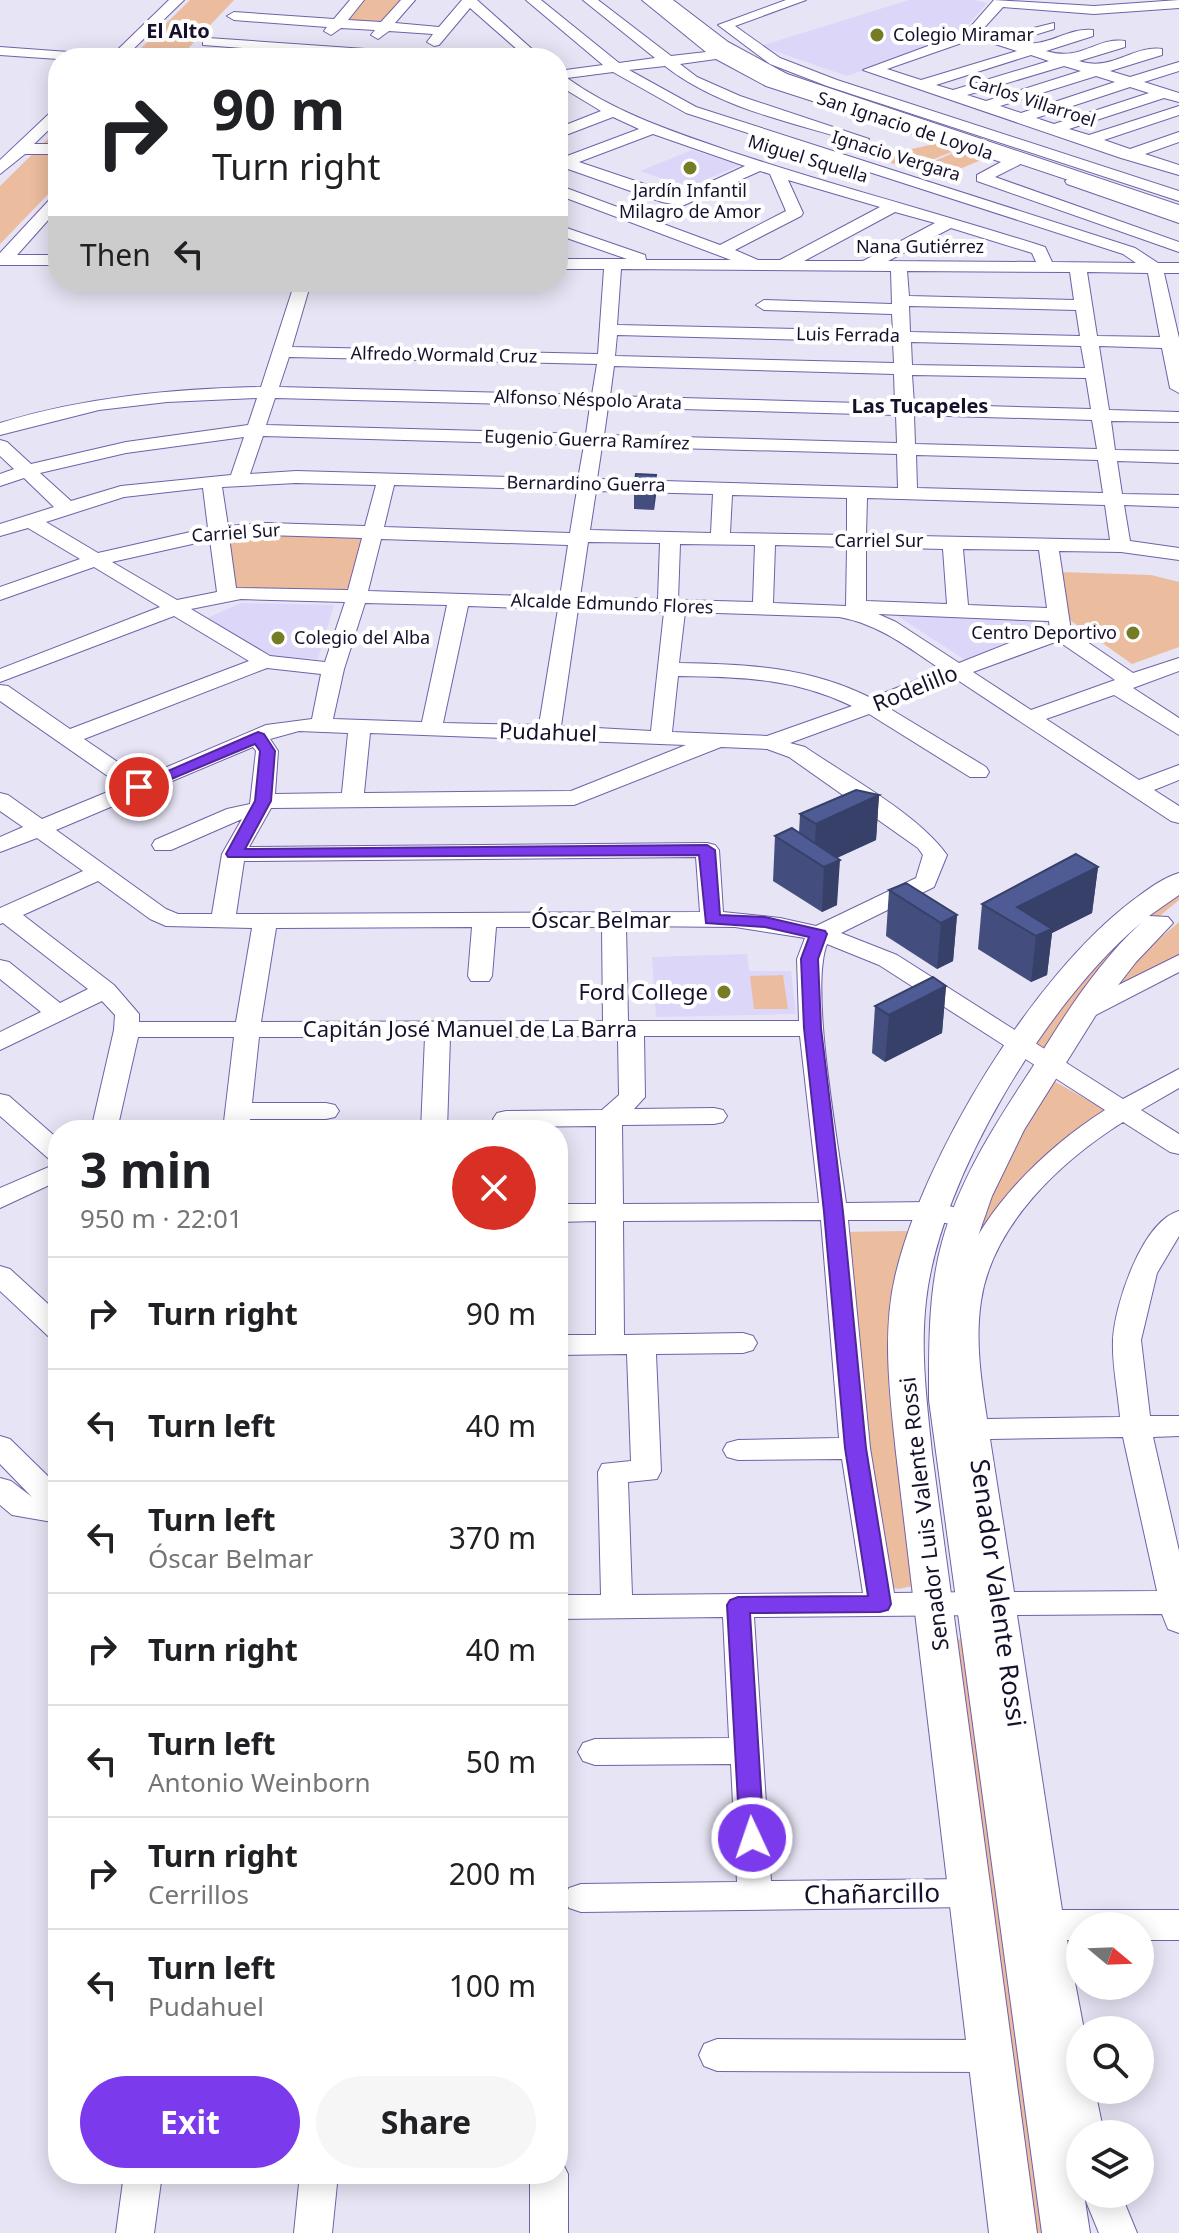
<!DOCTYPE html>
<meta charset="utf-8">
<style>
:root{--surface:#fff;--page:#f6f6f6;--text:#202124;--muted:#757577;--line:#e0e0e0;--accent:#7c3aed}
body{margin:0;font-family:"Noto Sans",sans-serif;background:var(--page);color:var(--text);height:100vh;display:flex;flex-direction:column;font-size:30px;white-space:nowrap}
*{box-sizing:border-box;margin:0}
p{font-size:26px;color:var(--muted)}
.icon{flex:none;width:44px;height:44px;fill:none;stroke:currentColor;stroke-width:2;stroke-linecap:round;stroke-linejoin:round}
.map{position:relative;flex:1;overflow:hidden}
.panel{position:absolute;left:48px;top:1120px;width:520px;height:1064px;display:flex;flex-direction:column;background:var(--surface);border-radius:32px;box-shadow:0 4px 20px #0003}
.panel>*{flex:none}
.hud{position:absolute;left:48px;top:48px;width:520px;height:244px;border-radius:32px;box-shadow:0 4px 20px #0003;background:#fff;color:var(--text);overflow:hidden}
.needle{width:52px;rotate:109deg}
.controls{position:absolute;left:1066px;top:1912px;display:grid;gap:16px}
.controls a{display:grid;place-items:center;width:88px;height:88px;border-radius:50%;background:var(--surface);box-shadow:0 4px 20px #0003;font-size:40px}
.pin{position:absolute;display:grid;place-items:center;width:68px;height:68px;color:#fff;margin:-34px;border:4px solid #fff;border-radius:50%;box-shadow:0 2px 8px #0007}
.me{position:absolute;width:88px;margin:-44px;rotate:357deg;stroke-linejoin:round;filter:drop-shadow(0 0 6px #0008)}
.turn{display:flex;align-items:center;gap:28px;height:168px;padding:0 32px;font-size:36px}
.turn .icon{width:104px;height:104px;stroke-width:2.5}
.turn b{display:block;font-size:56px;line-height:68px}
.then{display:flex;align-items:center;height:76px;padding:0 32px;background:#0003;gap:16px;font-size:30px}
.round{display:grid;place-items:center;flex:none;width:84px;height:84px;border-radius:42px;background:var(--page)}
.summary{display:flex;align-items:center;justify-content:space-between;height:136px;padding:0 32px}
h1{font-size:48px;font-weight:700;line-height:60px}
.cta{display:flex;gap:16px;margin-top:auto;padding:16px 32px}
.cta a{flex:1;height:92px;border-radius:48px;background:var(--accent);color:#fff;font-size:32px;font-weight:700;line-height:92px;text-align:center}
.cta a+a{background:var(--page);color:var(--text)}
ul{padding:0;list-style:none}
li{display:flex;align-items:center;gap:24px;height:112px;padding:0 32px;border-top:2px solid var(--line)}
li div{flex:1}
li b{display:block;font-size:30px}
li em{font-style:normal}
.map>svg:first-child{display:block}
</style>
<div class="map">
<svg width="1179" height="2233" viewBox="0 0 1179 2233">
<rect width="100%" height="100%" fill="#e7e4f5"/>
<g fill="#dcd6f9">
<path d="M909,0H973L987,3L957,38L847,76L760,46Z"/>
<path d="M692,150L740,165L688,187L640,171Z"/>
<path d="M241,603L334,605L318,659L262,656L203,620Z"/>
<path d="M893,613L1044,617L1047,627L965,660Z"/>
<path d="M747,954L749,971H791L796,1014L656,1017L652,957Z"/>
</g>
<g fill="#ecbc9e">
<path d="M190,0H234L179,58H131Z"/>
<path d="M364,0H402L384,22L351,21L348,18Z"/>
<path d="M58,129V184L0,244V186Z"/>
<path d="M938,143L959,149L909,169L886,161L899,152Z"/>
<path d="M960,150L986,158L950,173L925,165Z"/>
<path d="M229,534L363,537L350,587L345,589L244,588L230,586Z"/>
<path d="M1059,572L1151,575L1179,582V647L1132,664L1067,618Z"/>
<path d="M1179,889V900L1138,934L1051,1052L1034,1048L1093,961Z"/>
<path d="M1179,922V958L1112,994L1138,957Z"/>
<path d="M783,975L788,1009H754L750,976Z"/>
<path d="M1050,1079L1106,1110L975,1257L972,1234L990,1188Z"/>
<path d="M907,1231L910,1236L912,1586L899,1589L882,1585L840,1232Z"/>
<path d="M969,1639L1052,2233H1025L947,1640Z"/>
</g>
<g fill="none" stroke-linecap="round" stroke-linejoin="round">
<g stroke="#7161a8" stroke-width="2">
<g id="minor">
<path d="M169,0H184L124,58H109Z"/>
<path d="M350,0H364L348,20L381,22L401,0H415L395,23L439,27L462,0H477L542,58H527L470,8L439,45L434,46L427,42L433,34L389,31L378,39L371,35L375,30L341,28L331,35L324,31L327,27L234,20L227,16L234,12L334,19Z"/>
<path d="M526,0H541L619,63L655,58L583,0H598L671,56L706,52L642,0H657L721,50H734L736,53L733,56L776,80L1018,158L1022,162L1019,165L995,177L1179,242V252L977,181V175L1001,162L766,86L716,59L680,64L697,77L740,96L869,139L866,142H856C791,122 718,108 665,66L629,70L696,107L1135,248L1158,263H1179V273H1164L1179,338V393L1170,388L1162,348L1099,346L1109,410L1179,412V422L1111,421L1115,450L1179,451V463L1117,461L1122,494L1179,495V507L1124,505L1130,541L1179,548V560L1121,552L1059,551L1071,631L1133,673L1179,658V671L1133,688L1179,718V735L1114,695L1046,719L1139,780L1179,765V780L1154,790L1179,806V823L1171,821L956,679L887,707L986,767L989,772L986,777H970L869,714L790,743L805,747C847,776 918,814 947,855L934,887L841,933L897,955L1123,1099L1179,1069V1088L1141,1110L1179,1134V1154L1170,1152L1123,1122C1061,1161 992,1225 981,1301C975,1340 981,1380 987,1419L1120,1417C1118,1392 1112,1365 1113,1341C1114,1306 1142,1221 1179,1211V1236L1157,1273L1141,1340L1150,1416H1179V1436L1153,1437L1179,1551V1633L1168,1629L1162,1614L1017,1615L1062,1910H1179V1940H1140V1926H1080V1940H1067L1084,2030H1080V2090H1095L1104,2134H1080V2149L1072,2146L1066,2134L1030,1925L986,1615L754,1617L771,1881L971,1879L983,1883L988,1893L983,1903L971,1907L581,1912L569,1908L564,1898L569,1888L581,1884L737,1882L731,1764L595,1765L583,1761L578,1752L583,1743L595,1739L729,1738L723,1617L558,1619V1595H601L598,1472L602,1464L631,1461L627,1354L558,1355V1335H596V1221L558,1222V1204H596V1126L506,1127L497,1125L493,1119L497,1113L506,1111L602,1110L619,1095L618,1039L612,1036L450,1037L447,1130H421L425,1037H259L252,1103H326L335,1105L339,1111L335,1117L326,1119H250L249,1130H223L234,1037H138L117,1130H91L114,1030L115,1015L102,1001L0,1050V1032L41,1012L0,979V960L9,962L60,1003L88,989L3,923L0,924V908L83,871L37,838L0,852V837L23,827L0,811V793L8,795L42,819L122,786L0,701V685L8,686L70,729L249,661L174,616L0,682V669L160,607L94,567L0,600V587L80,559L28,528L0,536V524L54,507L24,478L0,486V474L14,469L0,456V440L7,442L31,464L126,442L248,425L257,398L167,402L99,410L0,435V423C85,397 172,389 261,387L295,282H311L292,347L598,354L604,269H558V259H627L558,235V225L645,255L646,260H731L558,195V185L720,245L786,211L770,174L760,171L682,206L662,202L565,168L558,170L559,159L639,129L613,117L558,138V128L601,111L558,85V71L603,65ZM613,72L686,113L1123,254L1136,263L1052,262L1045,247C942,214 838,187 735,153C677,133 617,114 567,78ZM653,134L745,166L680,196L579,162ZM788,180L880,207L780,260H758L735,250L801,216L803,213ZM895,212L935,223L863,261H804ZM951,228L1032,253L1036,262L888,261ZM621,269L891,271L892,304L764,300L756,305L764,310L892,314L893,331L617,325ZM907,271L1070,272L1074,300L909,296ZM1087,272L1148,273L1160,337L1097,336ZM909,306L1076,310L1080,336L910,332ZM617,335L893,342L894,363L615,356ZM911,342L1081,346L1085,368L912,365ZM289,357L597,364L592,395L279,387ZM614,366L894,374L895,404L610,396ZM912,375L1086,378L1091,409L914,404ZM275,398L590,406L586,434L266,425ZM608,407L896,415L897,443L604,435ZM914,415L1092,420L1097,449L915,444ZM263,436L584,445L578,479L296,471L250,474ZM244,437L231,475L121,486L71,501L40,473L126,453ZM602,446L897,454L898,488L597,479ZM916,455L1098,460L1103,493L917,488ZM296,483L376,485L365,526L266,523L228,526L222,487ZM394,485L577,490L570,533L384,527ZM203,488L208,528L98,553L46,522L124,497ZM596,491L713,494L711,533L590,530ZM732,495L847,498V535L730,533ZM867,498L1105,505L1110,540L866,535ZM266,535L362,538L348,590L236,588L229,537ZM381,539L568,545L560,597L368,591ZM210,540L217,592L177,600L112,562ZM588,542L660,543L658,599L580,597ZM680,544L755,545L753,602L678,600ZM775,545L847,547L846,606L773,603ZM866,547L943,549L947,604L866,601ZM963,549L1039,550L1047,608L968,605ZM241,599L345,602L325,662L270,656L191,609ZM365,603L447,605L422,722L333,719L344,669ZM468,606L558,609L539,725L443,723ZM578,609L664,612L651,731L561,726ZM685,612L839,617C879,624 909,648 942,670L871,698C810,667 747,664 679,663ZM878,614L1049,621L1050,630L1027,636L959,663L896,622ZM1058,641L1115,680L1031,710L973,672ZM267,668L321,674L312,719L266,725L141,778L84,739ZM678,676C742,677 793,678 852,706L767,736L672,732ZM299,731L348,733L342,793L275,794L278,751L270,739ZM370,733L686,745L571,791L364,793ZM253,747L256,751L250,804L227,809L155,840L152,845L155,850H171L242,819L222,854L212,914H178L166,909L56,830ZM721,747L767,749L789,757L918,848L923,855L916,878L816,926L780,918L723,912L719,850L715,845L707,843L249,847L271,808L574,805ZM696,857L700,912L236,914L244,861ZM98,881L150,919L166,926L252,928L236,1022H139V1014L114,985L23,915ZM626,926L735,927L805,938L797,959L799,1021H628ZM472,927L468,976L471,981H489L492,976L496,927H602L603,1021L261,1022L276,928ZM827,944L879,965L1105,1110C1042,1150 965,1224 953,1301C946,1347 954,1395 961,1441C968,1491 975,1542 982,1592L894,1593L870,1448L848,1220H930L966,1227L976,1224L980,1218L976,1212L930,1202L846,1203C839,1147 809,989 827,944ZM644,1036H800L819,1203L623,1204L622,1125L714,1124L723,1122L727,1116L723,1110L714,1108L634,1109L645,1097ZM821,1220L839,1438L738,1440L727,1443L723,1450L727,1457L738,1460L842,1459L863,1593L632,1595L628,1482L657,1479L661,1471L656,1354L743,1353L753,1350L757,1343L753,1336L743,1333L624,1335L623,1221ZM1123,1437L1157,1591L1014,1592L990,1439Z"/>
<path d="M786,0H806L735,26L780,58L837,80L1179,191V201L827,86L770,64L718,25Z"/>
<path d="M994,0L1094,6L1179,0V8L1094,14L1003,7L982,30L1001,36L1054,23V29L1015,41C1046,51 1065,27 1093,30V36L1046,51C1082,62 1095,37 1125,41V47L1079,61C1113,72 1132,45 1162,49V55L1110,71L1130,77L1179,62V71L1144,82L1179,93V102L1164,98L1069,129L1089,135L1179,106V115L1104,140L1130,149L1179,132V142L1145,154L1179,165V175L1121,158L863,70L966,32ZM976,38L1017,51L921,80L887,69ZM1031,55L1049,61L953,90L936,85ZM1064,66L1081,71L986,101L967,95ZM1096,76L1115,82L1021,113L1000,106ZM1130,87L1149,93L1054,124L1036,118Z"/>
<path d="M208,38L423,53L430,57L376,58L203,45V39Z"/>
<path d="M0,47L96,54L103,58L58,59L0,55Z"/>
<path d="M58,109V121L34,144H58V154H25L0,174V160L53,110Z"/>
<path d="M1073,176L1179,213V223L1067,184L1065,181Z"/>
<path d="M58,195V209L17,255H58V265H0V253L52,197Z"/>
<path d="M1179,955V972L1090,1018H1072L1069,1013L1072,1008Z"/>
<path d="M0,1094L9,1096L58,1139V1161L49,1159L0,1116Z"/>
<path d="M58,1163V1181L0,1208V1188Z"/>
<path d="M0,1266L10,1269L58,1313V1339L48,1336L0,1291Z"/>
<path d="M0,1436L10,1439L58,1486V1523L12,1515L0,1505V1478L11,1481L32,1497L0,1464Z"/>
<path d="M717,2039L991,2040L1004,2045L1009,2056L1004,2067L991,2072L717,2071L704,2066L699,2055L704,2044Z"/>
<path d="M558,2160L562,2162L568,2174V2233H530V2174H558Z"/>
<path d="M124,2174H162L154,2233H116Z"/>
<path d="M300,2174H338L332,2233H294Z"/>
<path d="M1083,2194H1121L1137,2233H1099Z"/>
</g>
</g>
<g stroke="#7161a8" stroke-width="2">
<g id="major">
<path d="M654,0H673L728,42L787,74L1179,205V217L775,82L716,50Z"/>
<path d="M1179,873V895L1149,916L1168,917L1173,923L1136,962L1099,1010L1024,1130L992,1196L976,1242L968,1281L965,1400L1080,2169V2194H1084L1090,2233H1042L929,1400C929,1347 928,1293 942,1242C960,1178 996,1123 1032,1068C1064,1016 1097,963 1142,922C1048,1000 939,1179 926,1301C920,1352 927,1403 932,1453L1037,2233H989L896,1453C890,1395 882,1334 895,1277C923,1156 1033,976 1132,901C1147,890 1162,878 1179,873Z"/>
</g>
</g>
<use href="#minor" fill="#fff" fill-rule="evenodd"/>
<use href="#major" fill="#fff" fill-rule="evenodd"/>
</g>
<g fill="#434e7f">
<path d="M656,475L654,510L634,509V488Z"/>
<path d="M879,795L876,840L837,858V905L822,912L773,881L775,836L799,833L800,814Z"/>
<path d="M1098,867L1092,913L1052,933L1047,975L1031,982L978,949L982,904Z"/>
<path d="M889,890L957,915L953,961L937,969L886,936Z"/>
<path d="M946,986L942,1033L885,1062L872,1053L875,1006Z"/>
</g>
<g fill="#374068">
<path d="M656,475V496L654,510V489Z"/>
<path d="M879,795L876,840L821,865L814,860L816,824Z"/>
<path d="M840,860L837,905L822,912L824,867Z"/>
<path d="M1098,867L1092,913L1052,933L1047,975L1031,982L1036,936L1017,907Z"/>
<path d="M957,915L953,961L937,969L941,923Z"/>
<path d="M946,986L942,1033L885,1062L889,1015Z"/>
</g>
<g fill="#4e5b94" stroke="#374068" stroke-width="2">
<path d="M636,474L656,475L654,489L634,488Z"/>
<path d="M856,790L879,795L816,824L800,814Z"/>
<path d="M792,828L840,860L824,867L775,836Z"/>
<path d="M1076,854L1098,867L1017,907L1052,929L1036,936L982,904Z"/>
<path d="M906,883L957,915L941,923L889,890Z"/>
<path d="M933,977L946,986L889,1015L875,1006Z"/>
</g>
<path fill="#7c3aed" stroke="#51269a" stroke-width="2" d="M258,732L264,734L275,751L271,801L245,849L707,845L715,850L720,915L765,917L825,931L827,934L818,959L821,1028L843,1212L866,1448L891,1604L888,1610L880,1612L750,1613L764,1838L760,1844L752,1847L743,1844L740,1838L727,1605L730,1600L738,1597L868,1596L845,1448L824,1212L804,1028L801,959L809,937L765,927L706,923L699,855L228,857L226,854L255,801L260,751L255,744L145,790L139,791L131,787Z"/>
<g fill="#767b25" stroke="#fff" stroke-width="3">
<circle cx="877" cy="35" r="8"/>
<circle cx="690" cy="168" r="8"/>
<circle cx="1133" cy="633" r="8"/>
<circle cx="278" cy="638" r="8"/>
<circle cx="724" cy="992" r="8"/>
</g>
<g text-anchor="middle" stroke-width="8" stroke-linejoin="round" paint-order="stroke">
<g font-size="18" fill="#17102c" stroke="#fff" text-anchor="start">
<text x="893" y="41">Colegio Miramar</text>
<text x="690" y="197" text-anchor="middle">Jardín Infantil<tspan x="690" dy="21">Milagro de Amor</tspan></text>
<text x="1117" y="639" text-anchor="end">Centro Deportivo</text>
<text x="294" y="644">Colegio del Alba</text>
</g>
<g font-size="18" fill="#17102c" stroke="#fff">
<text transform="translate(1032 101) rotate(18)" y="6">Carlos Villarroel</text>
<text transform="translate(905 126) rotate(18)" y="6">San Ignacio de Loyola</text>
<text transform="translate(896 156) rotate(17)" y="6">Ignacio Vergara</text>
<text transform="translate(808 159) rotate(17)" y="6">Miguel Squella</text>
<text x="920" y="253">Nana Gutiérrez</text>
<text transform="translate(848 335) rotate(1)" y="6">Luis Ferrada</text>
<text transform="translate(444 355) rotate(1)" y="6">Alfredo Wormald Cruz</text>
<text transform="translate(588 400) rotate(2)" y="6">Alfonso Néspolo Arata</text>
<text transform="translate(587 440) rotate(2)" y="6">Eugenio Guerra Ramírez</text>
<text transform="translate(586 484) rotate(1)" y="6">Bernardino Guerra</text>
<text transform="translate(236 533) rotate(-4)" y="6">Carriel Sur</text>
<text x="879" y="547">Carriel Sur</text>
<text transform="translate(612 604) rotate(2)" y="6">Alcalde Edmundo Flores</text>
</g>
<g font-size="20" font-weight="bold" fill="#17102c" stroke="#fff">
<text x="178" y="38">El Alto</text>
<text x="920" y="413">Las Tucapeles</text>
</g>
<g font-size="22" fill="#17102c" stroke="#fff">
<text transform="translate(915 688) rotate(-22)" y="8">Rodelillo</text>
<text transform="translate(548 732) rotate(2)" y="8">Pudahuel</text>
<text x="601" y="928">Óscar Belmar</text>
<text x="470" y="1037">Capitán José Manuel de La Barra</text>
<text transform="translate(924 1514) rotate(-97)" y="8">Senador Luis Valente Rossi</text>
</g>
<g font-size="22" fill="#17102c" stroke="#fff" text-anchor="end">
<text x="708" y="1000">Ford College</text>
</g>
<g font-size="26" fill="#17102c" stroke="#fff">
<text transform="translate(998 1593) rotate(82)" y="9">Senador Valente Rossi</text>
<text transform="translate(872 1894) rotate(-1)" y="9">Chañarcillo</text>
</g>
</g>
</svg>
<div class="controls">
<a><svg class="needle" viewBox="-14 -14 28 28"><path d="M0-13l5 13h-10z" fill="#e53935"/><path d="M0 13l5-13h-10z" fill="#757577"/></svg></a>
<a><svg class="icon" aria-label="search" viewBox="0 0 24 24"><circle cx="10" cy="10" r="6"/><path d="M15 15l6 6"/></svg></a>
<a><svg class="icon" aria-label="layers" viewBox="0 0 24 24"><path d="M12 4l9 5-9 5-9-5zM3 14l9 5 9-5"/></svg></a>
</div>
<div class="pin" style="left:139px;top:787px;background:#d93025"><svg class="icon" aria-label="arrive" viewBox="0 0 24 24"><path d="M6 21V4h12l-3 4 3 4H6"/></svg></div>
<svg class="me" style="left:752px;top:1838px" viewBox="-20 -20 40 40"><circle r="17" fill="#7c3aed" stroke="#fff" stroke-width="3"/><path d="M0-11L8 9 0 5-8 9z" fill="#fff"/></svg>
<div class="hud">
<div class="turn"><svg class="icon" aria-label="right" viewBox="0 0 24 24"><path d="M7 20v-9h11M14 6l5 5-5 5"/></svg><div><b>90 m</b>Turn right</div></div>
<div class="then">Then<svg class="icon" aria-label="left" viewBox="0 0 24 24"><path d="M17 20v-9H6M10 6l-5 5 5 5"/></svg></div>
</div>
<section class="panel">
<div class="summary"><div><h1>3 min</h1><p>950 m · 22:01</p></div><a class="round" style="background:#d93025;color:#fff"><svg class="icon" aria-label="close" viewBox="0 0 24 24"><path d="M6 6l12 12M18 6L6 18"/></svg></a></div>
<ul>
<li><svg class="icon" aria-label="right" viewBox="0 0 24 24"><path d="M7 20v-9h11M14 6l5 5-5 5"/></svg><div><b>Turn right</b></div><em>90 m</em></li>
<li><svg class="icon" aria-label="left" viewBox="0 0 24 24"><path d="M17 20v-9H6M10 6l-5 5 5 5"/></svg><div><b>Turn left</b></div><em>40 m</em></li>
<li><svg class="icon" aria-label="left" viewBox="0 0 24 24"><path d="M17 20v-9H6M10 6l-5 5 5 5"/></svg><div><b>Turn left</b><p>Óscar Belmar</p></div><em>370 m</em></li>
<li><svg class="icon" aria-label="right" viewBox="0 0 24 24"><path d="M7 20v-9h11M14 6l5 5-5 5"/></svg><div><b>Turn right</b></div><em>40 m</em></li>
<li><svg class="icon" aria-label="left" viewBox="0 0 24 24"><path d="M17 20v-9H6M10 6l-5 5 5 5"/></svg><div><b>Turn left</b><p>Antonio Weinborn</p></div><em>50 m</em></li>
<li><svg class="icon" aria-label="right" viewBox="0 0 24 24"><path d="M7 20v-9h11M14 6l5 5-5 5"/></svg><div><b>Turn right</b><p>Cerrillos</p></div><em>200 m</em></li>
<li><svg class="icon" aria-label="left" viewBox="0 0 24 24"><path d="M17 20v-9H6M10 6l-5 5 5 5"/></svg><div><b>Turn left</b><p>Pudahuel</p></div><em>100 m</em></li>
</ul>
<div class="cta"><a>Exit</a><a>Share</a></div>
</section>
</div>
